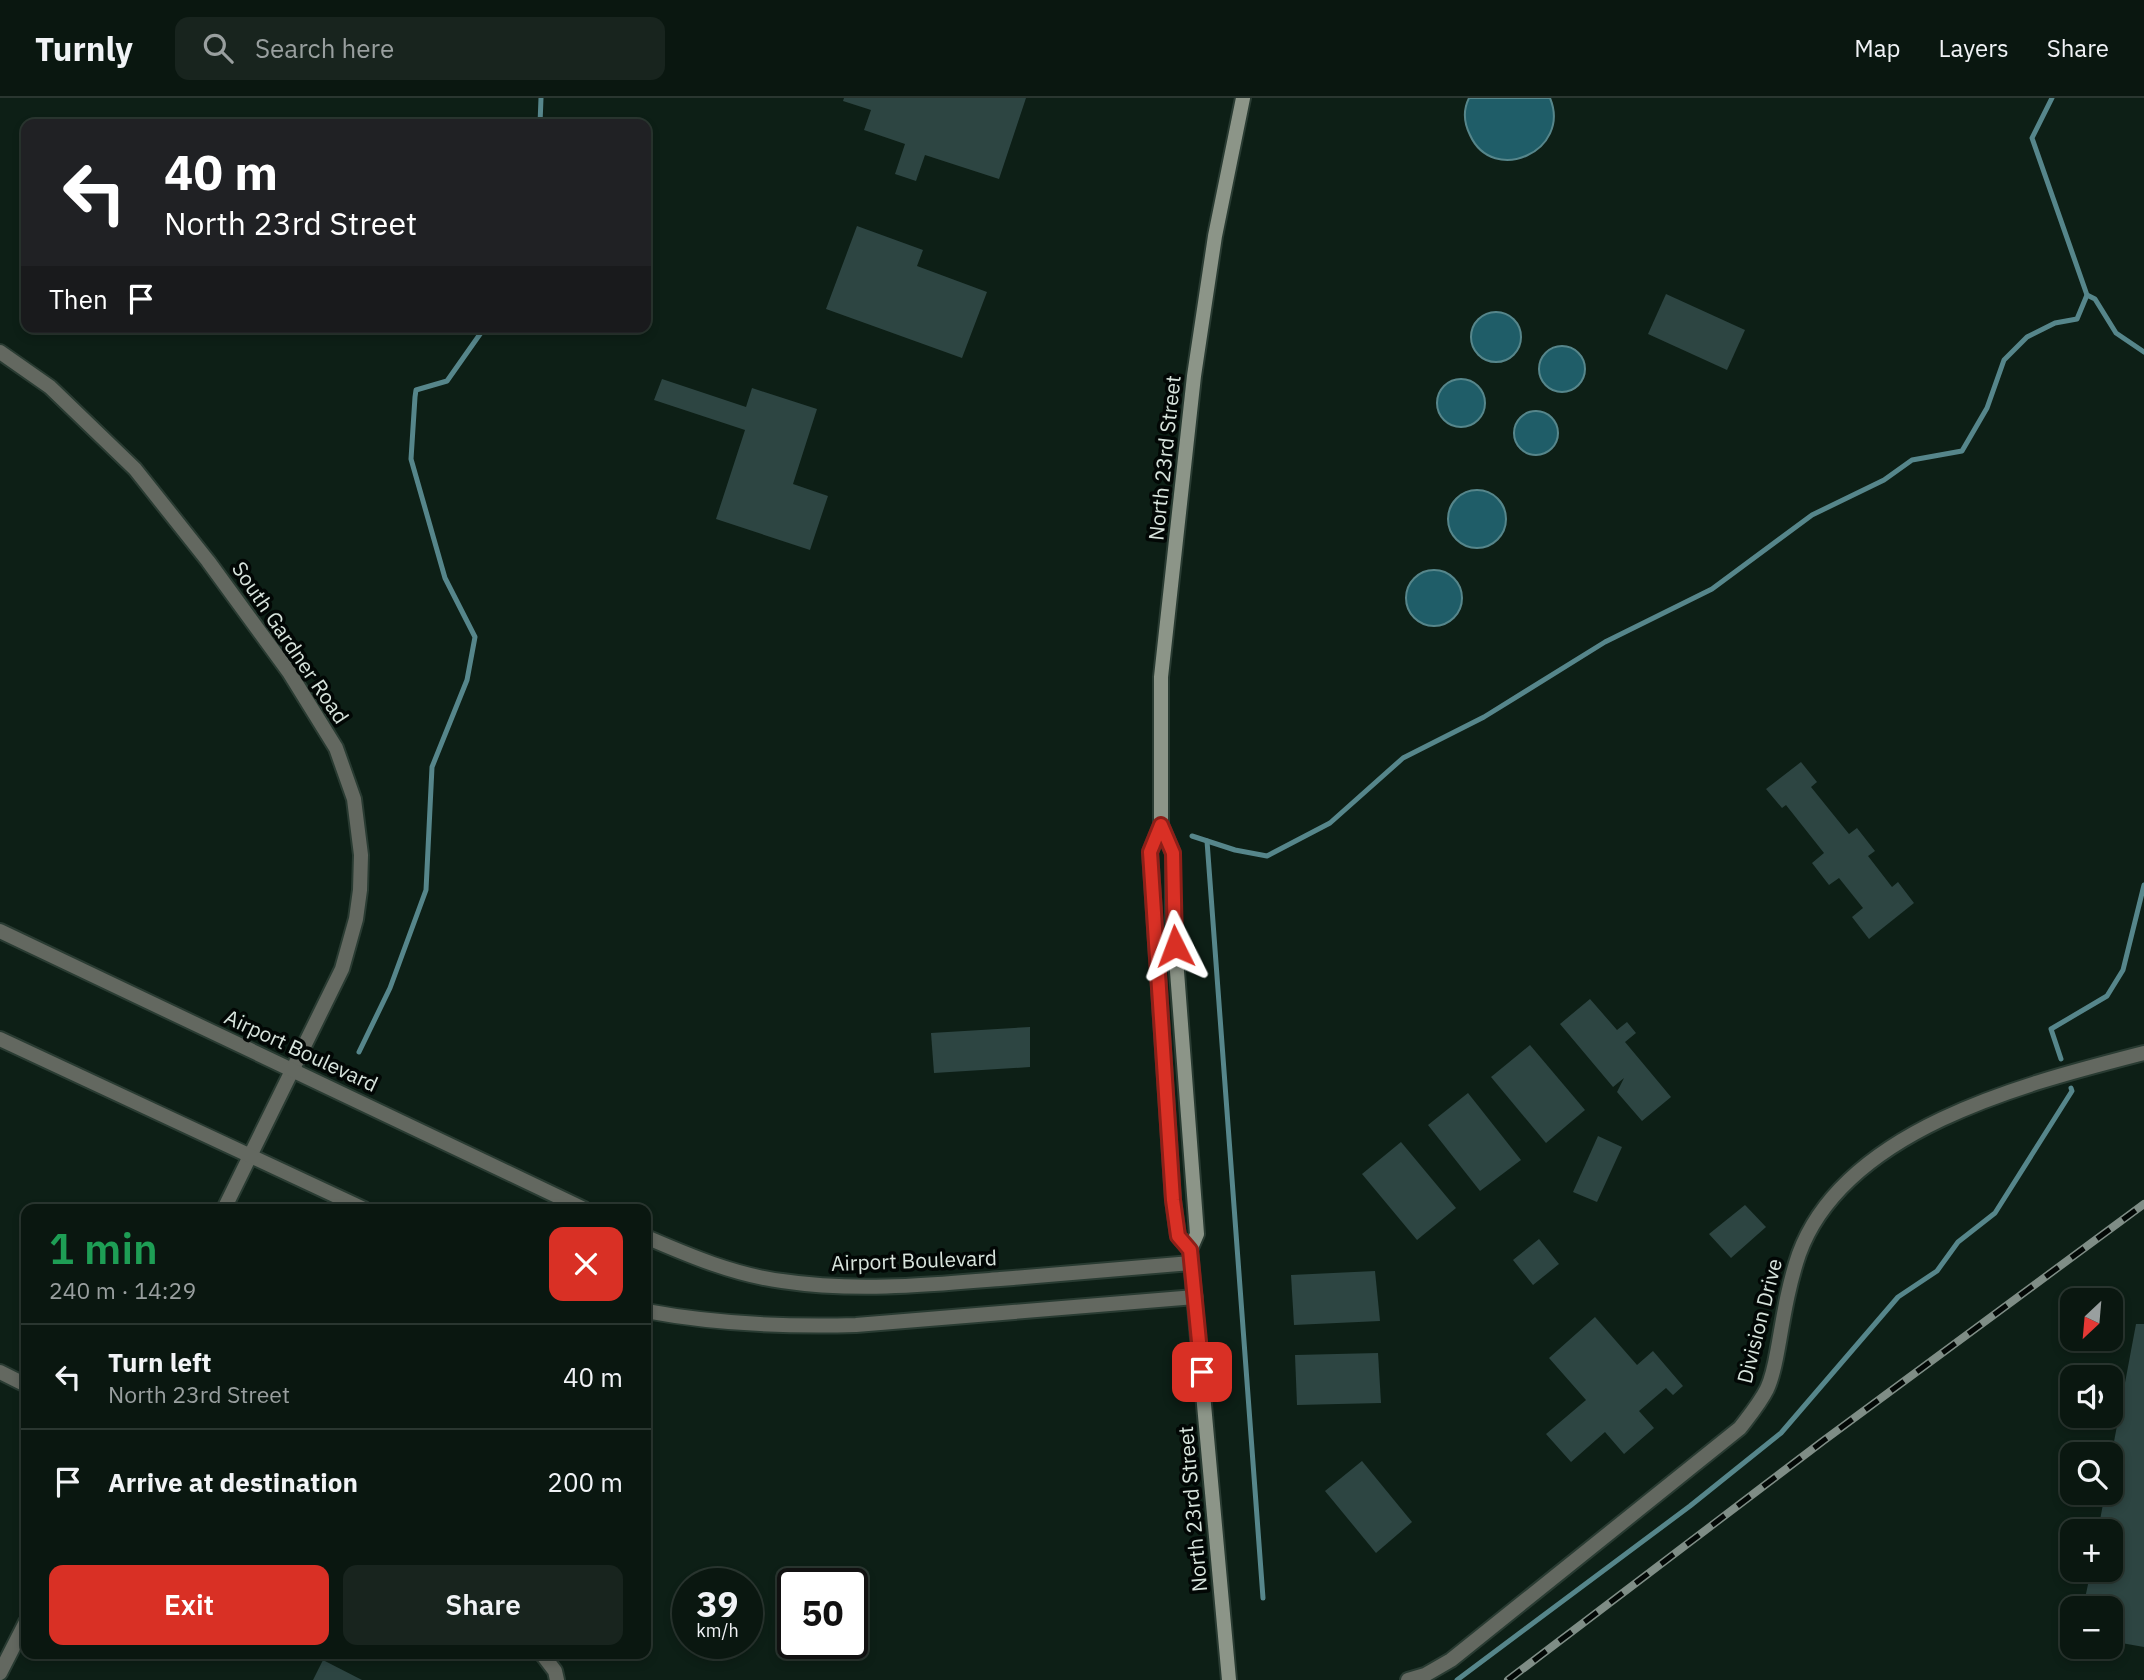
<!DOCTYPE html>
<meta charset="utf-8">
<style>
:root{--surface:#0a1710;--page:#18241e;--text:#f1f3f6;--muted:#999f9f;--line:#2a3630;--accent:#d93025}
body{margin:0;font-family:"IBM Plex Sans",sans-serif;background:var(--page);color:var(--text);height:100vh;display:flex;flex-direction:column;font-size:26px;white-space:nowrap}
*{box-sizing:border-box;margin:0}
p{font-size:23px;color:var(--muted)}
.icon{flex:none;width:38px;height:38px;fill:none;stroke:currentColor;stroke-width:2;stroke-linecap:round;stroke-linejoin:round}
.map{position:relative;flex:1;overflow:hidden}
.side{position:absolute;left:21px;top:1106px;width:630px;height:455px;display:flex;flex-direction:column;background:var(--surface);border-radius:14px;box-shadow:0 4px 10px #0003,0 0 0 2px var(--line)}
.side>*{flex:none}
.hud{position:absolute;left:21px;top:21px;width:630px;height:214px;border-radius:14px;box-shadow:0 4px 10px #0003,0 0 0 2px var(--line);background:#202124;color:#fff;overflow:hidden}
.needle{width:46px;rotate:206deg}
.buttons{position:absolute;left:2060px;top:1190px;display:grid;gap:14px}
.buttons a{display:grid;place-items:center;width:63px;height:63px;border-radius:14px;background:var(--surface);box-shadow:0 4px 10px #0003,0 0 0 2px var(--line);font-size:35px}
.speed{position:absolute;left:672px;top:1470px;display:flex;gap:14px;font-size:35px;font-weight:700;text-align:center}
.speed>*{display:grid;place-content:center;width:91px;height:91px;border-radius:50%;background:var(--surface);box-shadow:0 4px 10px #0003,0 0 0 2px var(--line);line-height:1}
.speed small{font-size:18px;font-weight:400}
.speed .limit{border:4px solid #111;border-radius:10px;background:#fff;color:#111}
.pin{position:absolute;display:grid;place-items:center;width:60px;height:60px;color:#fff;margin:-30px;border-radius:14px;box-shadow:0 4px 10px #0006}
.me{position:absolute;width:77px;margin:-38px;rotate:357deg;stroke-linejoin:round;filter:drop-shadow(0 0 5px #0008)}
.turn{display:flex;align-items:center;gap:24px;height:147px;padding:0 28px;font-size:32px}
.turn .icon{width:91px;height:91px;stroke-width:2.5}
.turn b{display:block;font-size:49px;line-height:60px}
.then{display:flex;align-items:center;height:66px;padding:0 28px;background:#0003;gap:14px;font-size:26px}
.round{display:grid;place-items:center;flex:none;width:74px;height:74px;border-radius:14px;background:var(--page)}
.overview{display:flex;align-items:center;justify-content:space-between;height:119px;padding:0 28px}
h1{font-size:42px;font-weight:600;line-height:52px;color:#1e9e55}
.primary-button{display:flex;gap:14px;margin-top:auto;padding:14px 28px}
.primary-button a{flex:1;height:80px;border-radius:14px;background:var(--accent);color:#fff;font-size:28px;font-weight:600;line-height:80px;text-align:center}
.primary-button a+a{background:var(--page);color:var(--text)}
ul{padding:0;list-style:none}
li{display:flex;align-items:center;gap:21px;height:105px;padding:0 28px;border-top:2px solid var(--line)}
li div{flex:1}
li b{display:block;font-size:26px}
li em{font-style:normal}
header{display:flex;align-items:center;gap:42px;box-sizing:border-box;height:98px;padding:0 35px;background:var(--surface);border-bottom:2px solid var(--line)}
header strong{font-size:33px}
nav{display:flex;gap:38px;margin-inline-start:auto;font-size:24px}
.search{width:490px;height:63px;background:var(--page);display:flex;align-items:center;gap:18px;box-sizing:border-box;padding:0 24px;border-radius:14px;color:var(--muted);font-size:26px}
.map>svg:first-child{display:block}
</style>
<header>
<strong>Turnly</strong>
<div class="search"><svg class="icon" aria-label="search" viewBox="0 0 24 24"><circle cx="10" cy="10" r="6"/><path d="M15 15l6 6"/></svg>Search here</div>
<nav><a>Map</a><a>Layers</a><a>Share</a></nav>
</header>
<div class="map">
<svg width="2144" height="1582" viewBox="0 0 2144 1582">
<rect width="100%" height="100%" fill="#0d1f16"/>
<g fill="#1f5d68" stroke="#56868b" stroke-width="2">
<path d="M1469,0H1550C1572,53 1493,88 1470,37C1464,25 1463,12 1469,0Z"/>
<circle cx="1496" cy="239" r="25"/>
<circle cx="1562" cy="271" r="23"/>
<circle cx="1461" cy="305" r="24"/>
<circle cx="1536" cy="335" r="22"/>
<circle cx="1477" cy="421" r="29"/>
<circle cx="1434" cy="500" r="28"/>
</g>
<g fill="none" stroke-linecap="round" stroke-linejoin="round">
<g stroke="#56868b" stroke-width="5">
<path d="M2052,0L2032,40L2087,197L2095,201L2116,235L2144,254"/>
<path d="M540,26L541,0"/>
<path d="M1192,738L1235,752L1267,758L1330,725L1403,660L1484,619L1605,544L1712,491L1812,417L1884,382L1912,362L1962,353L1987,310L2004,262L2027,239L2055,225L2077,221L2087,197"/>
<path d="M1207,743L1263,1500"/>
<path d="M359,954L390,890L426,792L432,669L467,582L475,539L445,480L411,361L415,299L416,292L447,283L485,229"/>
<path d="M2061,961L2051,931L2107,898L2123,872L2144,787"/>
<path d="M1457,1582L1690,1408L1781,1335L1898,1199L1937,1173L1958,1144L1995,1115L2072,993L2071,990"/>
</g>
</g>
<g fill="#2d4542">
<path d="M844,0H1026L999,81L925,57L916,83L895,76L905,46L864,32L871,12L843,3Z"/>
<path d="M857,128L923,152L917,168L987,194L962,260L826,211Z"/>
<path d="M1666,196L1745,232L1727,272L1648,236Z"/>
<path d="M662,281L746,309L752,290L817,311L793,386L828,398L810,452L716,421L745,332L654,302Z"/>
<path d="M1801,664L1817,684L1811,689L1849,736L1857,730L1875,753L1868,758L1892,789L1898,784L1914,805L1869,841L1852,819L1863,810L1839,780L1829,787L1812,765L1824,755L1786,707L1782,710L1766,691Z"/>
<path d="M1590,901L1617,932L1627,924L1636,935L1625,944L1671,999L1642,1023L1617,994L1624,980L1613,989L1560,926Z"/>
<path d="M1030,929V969L934,975L931,935Z"/>
<path d="M1530,947L1585,1012L1546,1045L1491,979Z"/>
<path d="M1468,995L1521,1062L1480,1093L1428,1027Z"/>
<path d="M1598,1038L1622,1049L1597,1104L1573,1094Z"/>
<path d="M1401,1044L1456,1110L1417,1142L1362,1076Z"/>
<path d="M1745,1107L1766,1129L1731,1160L1709,1136Z"/>
<path d="M1539,1141L1559,1166L1533,1187L1513,1162Z"/>
<path d="M1375,1173L1380,1223L1294,1227L1291,1177Z"/>
<path d="M1595,1219L1637,1267L1653,1253L1683,1288L1673,1297L1666,1290L1639,1313L1654,1330L1624,1356L1605,1334L1571,1364L1546,1336L1586,1302L1549,1260Z"/>
<path d="M2136,1226H2144V1549L2110,1543V1510H2083L2091,1472H2110V1433H2098L2105,1395H2110V1365Z"/>
<path d="M1378,1255L1381,1305L1297,1307L1295,1257Z"/>
<path d="M1362,1363L1412,1424L1376,1455L1325,1393Z"/>
<path d="M323,1562L362,1582H313Z"/>
</g>
<g fill="none" stroke-linecap="round" stroke-linejoin="round">
<g stroke="#293b32" stroke-width="18">
<g id="street">
<path d="M0,254L50,289L135,371L208,463L289,574L336,650L354,701L361,757L360,792L356,821L342,871L224,1111"/>
<path d="M0,833L584,1111"/>
<path d="M0,941L364,1111"/>
<path d="M646,1139C690,1158 735,1177 782,1183C855,1194 928,1187 1000,1181C1064,1176 1128,1170 1191,1165"/>
<path d="M646,1213C715,1226 785,1229 856,1227L1195,1199"/>
<path d="M0,1274L26,1287"/>
<path d="M542,1556L555,1573L557,1582"/>
<path d="M0,1575L26,1524"/>
<path d="M1408,1582L1425,1577L1451,1562L1740,1330C1750,1317 1760,1305 1767,1291C1774,1276 1776,1260 1779,1244C1784,1215 1789,1185 1799,1156C1845,1030 2028,985 2144,955"/>
</g>
</g>
<g stroke="#293b32" stroke-width="18">
<g id="secondary">
<path d="M1161,727L1173,755V821L1197,1136L1190,1152L1229,1582"/>
<path d="M1190,1152L1178,1138L1173,1102L1150,754L1161,727V579L1194,278L1215,138L1243,0"/>
</g>
</g>
<use href="#street" stroke="#636860" stroke-width="14"/>
<use href="#secondary" stroke="#8c9588" stroke-width="14"/>
<g stroke="#7f8d86" stroke-width="8">
<path id="rail" d="M1508,1582L1823,1343L2144,1106"/>
</g>
<use href="#rail" stroke="#020705" stroke-width="5" stroke-dasharray="16" stroke-linecap="butt"/>
</g>
<g fill="none" stroke-linecap="round" stroke-linejoin="round">
<g stroke="#8d1f18" stroke-width="18">
<path id="route" d="M1175,848L1173,755L1161,727L1150,754L1173,1102L1178,1138L1190,1152L1202,1274"/>
</g>
<use href="#route" stroke="#d93025" stroke-width="12"/>
</g>
<g text-anchor="middle" stroke-width="7" stroke-linejoin="round" paint-order="stroke">
<g font-size="21" fill="#d8e4dd" stroke="#020705">
<text transform="translate(1165 360) rotate(-84)" y="7">North 23rd Street</text>
<text transform="translate(290 545) rotate(56)" y="7">South Gardner Road</text>
<text transform="translate(301 953) rotate(25)" y="7">Airport Boulevard</text>
<text transform="translate(914 1163) rotate(-2)" y="7">Airport Boulevard</text>
<text transform="translate(1760 1223) rotate(-76)" y="7">Division Drive</text>
<text transform="translate(1193 1411) rotate(-95)" y="7">North 23rd Street</text>
</g>
</g>
</svg>
<div class="buttons">
<a><svg class="needle" viewBox="-14 -14 28 28"><path d="M0-13l5 13h-10z" fill="#e53935"/><path d="M0 13l5-13h-10z" fill="#999f9f"/></svg></a>
<a><svg class="icon" aria-label="sound" viewBox="0 0 24 24"><path d="M4 9h4l5-4v14l-5-4H4zM17 9q2 3 0 6"/></svg></a>
<a><svg class="icon" aria-label="search" viewBox="0 0 24 24"><circle cx="10" cy="10" r="6"/><path d="M15 15l6 6"/></svg></a>
<a>+</a>
<a>−</a>
</div>
<div class="speed"><div>39<small>km/h</small></div><div class="limit">50</div></div>
<div class="pin" style="left:1202px;top:1274px;background:#d93025"><svg class="icon" aria-label="arrive" viewBox="0 0 24 24"><path d="M6 21V4h12l-3 4 3 4H6"/></svg></div>
<svg class="me" style="left:1175px;top:848px" viewBox="-20 -20 40 40"><path d="M0-17L14 15 0 8-14 15z" fill="#d93025" stroke="#fff" stroke-width="4"/></svg>
<div class="hud">
<div class="turn"><svg class="icon" aria-label="left" viewBox="0 0 24 24"><path d="M17 20v-9H6M10 6l-5 5 5 5"/></svg><div><b>40 m</b>North 23rd Street</div></div>
<div class="then">Then<svg class="icon" aria-label="arrive" viewBox="0 0 24 24"><path d="M6 21V4h12l-3 4 3 4H6"/></svg></div>
</div>
<section class="side">
<div class="overview"><div><h1>1 min</h1><p>240 m · 14:29</p></div><a class="round" style="background:#d93025;color:#fff"><svg class="icon" aria-label="close" viewBox="0 0 24 24"><path d="M6 6l12 12M18 6L6 18"/></svg></a></div>
<ul>
<li><svg class="icon" aria-label="left" viewBox="0 0 24 24"><path d="M17 20v-9H6M10 6l-5 5 5 5"/></svg><div><b>Turn left</b><p>North 23rd Street</p></div><em>40 m</em></li>
<li><svg class="icon" aria-label="arrive" viewBox="0 0 24 24"><path d="M6 21V4h12l-3 4 3 4H6"/></svg><div><b>Arrive at destination</b></div><em>200 m</em></li>
</ul>
<div class="primary-button"><a>Exit</a><a>Share</a></div>
</section>
</div>
